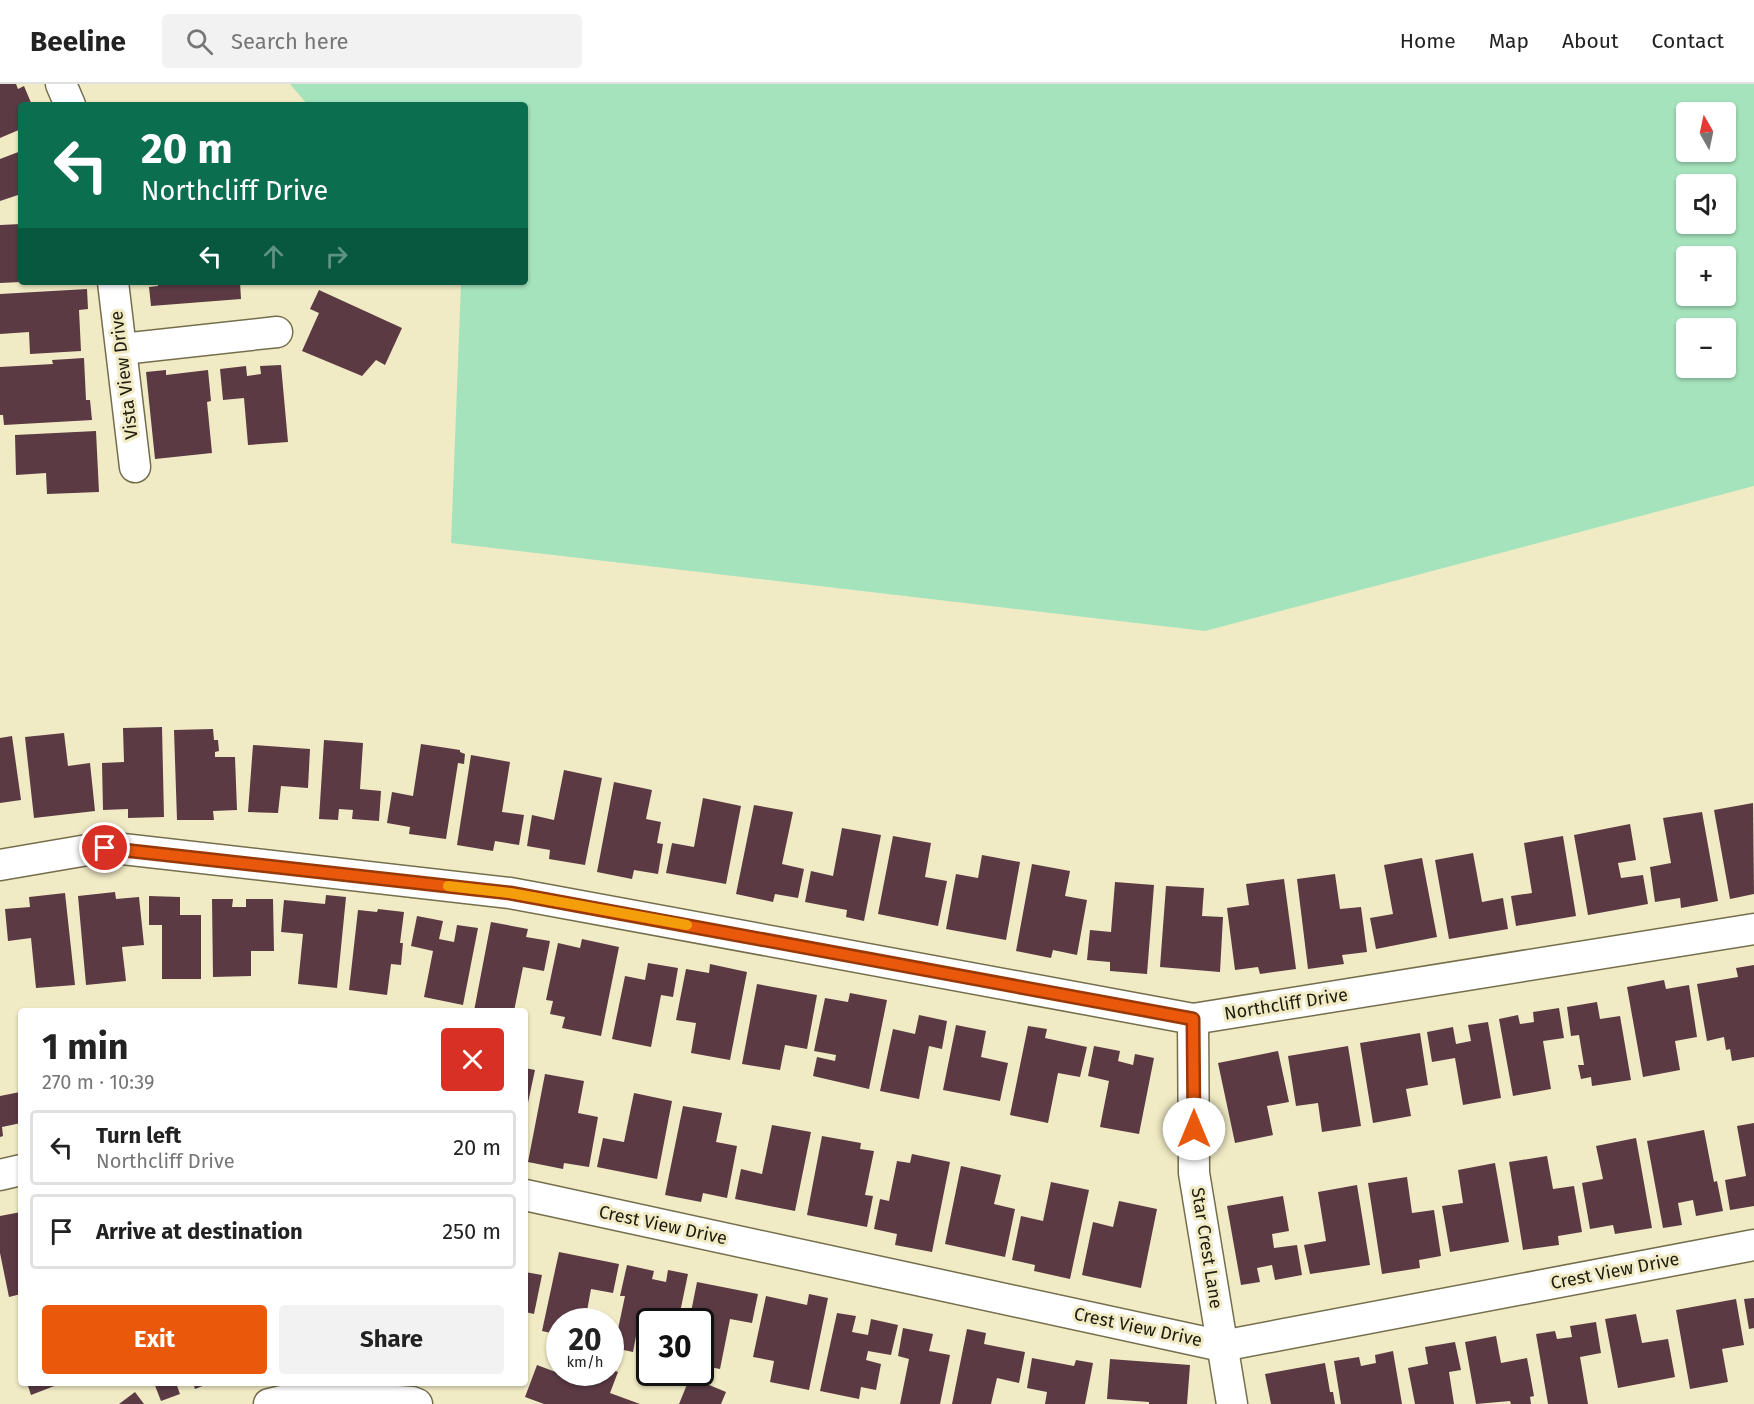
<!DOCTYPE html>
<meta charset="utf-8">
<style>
:root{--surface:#fff;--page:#f2f2f2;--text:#222;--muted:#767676;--line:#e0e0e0;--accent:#ea580c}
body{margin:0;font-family:"Fira Sans",sans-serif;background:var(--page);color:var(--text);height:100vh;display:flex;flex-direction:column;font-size:22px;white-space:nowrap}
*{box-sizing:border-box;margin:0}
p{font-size:20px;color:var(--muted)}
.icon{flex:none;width:33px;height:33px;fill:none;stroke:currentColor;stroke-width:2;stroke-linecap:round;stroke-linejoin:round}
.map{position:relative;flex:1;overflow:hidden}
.side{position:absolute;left:18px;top:924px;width:510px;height:378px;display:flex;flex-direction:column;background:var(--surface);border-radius:6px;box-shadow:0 2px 4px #0004}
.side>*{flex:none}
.top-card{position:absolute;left:18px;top:18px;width:510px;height:183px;border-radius:6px;box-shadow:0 2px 4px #0004;background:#0b6e4f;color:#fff;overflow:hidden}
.needle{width:39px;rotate:351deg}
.fabs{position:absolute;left:1676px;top:18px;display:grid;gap:12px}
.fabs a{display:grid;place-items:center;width:60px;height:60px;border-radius:6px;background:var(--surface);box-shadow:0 2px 4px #0004;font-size:30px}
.speed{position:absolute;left:546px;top:1224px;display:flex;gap:12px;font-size:30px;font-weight:700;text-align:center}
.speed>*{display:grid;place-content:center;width:78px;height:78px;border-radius:50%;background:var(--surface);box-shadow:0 2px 4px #0004;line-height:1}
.speed small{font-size:15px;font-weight:400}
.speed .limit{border:3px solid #111;border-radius:9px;background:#fff;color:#111}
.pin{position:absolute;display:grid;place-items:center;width:51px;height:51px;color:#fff;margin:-26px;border:3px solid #fff;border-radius:50%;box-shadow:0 2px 6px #0007}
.me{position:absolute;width:66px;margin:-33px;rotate:0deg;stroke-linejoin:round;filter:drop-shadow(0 0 4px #0008)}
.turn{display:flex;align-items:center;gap:21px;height:126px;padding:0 24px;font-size:27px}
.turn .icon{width:78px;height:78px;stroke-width:2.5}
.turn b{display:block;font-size:42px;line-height:51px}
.lanes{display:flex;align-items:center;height:57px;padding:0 24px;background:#0003;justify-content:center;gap:30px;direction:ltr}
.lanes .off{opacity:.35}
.round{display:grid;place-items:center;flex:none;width:63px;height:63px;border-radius:6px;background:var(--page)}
.overview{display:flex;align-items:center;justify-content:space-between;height:102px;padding:0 24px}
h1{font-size:36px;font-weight:700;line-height:45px}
.primary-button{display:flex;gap:12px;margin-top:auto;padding:12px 24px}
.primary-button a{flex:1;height:69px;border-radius:6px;background:var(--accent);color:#fff;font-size:24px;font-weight:700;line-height:69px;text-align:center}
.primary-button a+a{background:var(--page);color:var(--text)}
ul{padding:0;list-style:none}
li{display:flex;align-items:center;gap:18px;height:75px;margin:0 12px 9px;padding:0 12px;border:3px solid var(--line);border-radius:6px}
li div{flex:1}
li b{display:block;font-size:22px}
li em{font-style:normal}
header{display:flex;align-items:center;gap:36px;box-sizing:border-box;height:84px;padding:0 30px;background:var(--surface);border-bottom:2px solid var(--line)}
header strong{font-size:28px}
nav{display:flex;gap:33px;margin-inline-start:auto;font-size:21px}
.search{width:420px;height:54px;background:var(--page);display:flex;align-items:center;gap:15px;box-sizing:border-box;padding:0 21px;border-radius:6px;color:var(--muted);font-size:22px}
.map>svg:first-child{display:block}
</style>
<header>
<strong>Beeline</strong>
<div class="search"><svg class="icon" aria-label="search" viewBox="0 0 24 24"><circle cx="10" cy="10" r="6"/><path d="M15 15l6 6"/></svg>Search here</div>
<nav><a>Home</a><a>Map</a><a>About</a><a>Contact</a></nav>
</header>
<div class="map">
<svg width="1754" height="1320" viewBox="0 0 1754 1320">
<rect width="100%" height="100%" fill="#f1ebc5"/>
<path fill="#a5e3bd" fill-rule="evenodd" d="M290,0H1754V402L1205,547L451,459L461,200L460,198H525V21H308ZM1686,28H1725V68H1686ZM1686,100H1725V140H1686ZM1686,172H1725V212H1686ZM1686,244H1725V284H1686Z"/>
<g fill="#5b3a44">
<path d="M0,0H16L18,5L24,2L32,21H21V45L0,54Z"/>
<path d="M21,67V110L0,117V75Z"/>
<path d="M21,140V198L0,199V141Z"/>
<path d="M158,198H240L241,215L151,222L149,203L158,202Z"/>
<path d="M87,205L88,225L79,226L81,267L30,270L29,248L0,250V210Z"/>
<path d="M319,206L402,244L385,281L376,276L362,292L302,267L319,229L310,225Z"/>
<path d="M84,274L86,316H90L92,336L4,341L3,331H0V283L53,280L52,276Z"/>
<path d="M281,281L288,358L248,361L244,314L223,316L220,285L246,282L247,292L261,290L260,282Z"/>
<path d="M166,286V291L208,286L211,317L207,318L212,369L155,375L146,288Z"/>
<path d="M96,347L99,408L47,410L46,389L16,391L15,351Z"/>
<path d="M162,643L164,733L128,734V725L103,726L102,679L124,678L123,644Z"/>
<path d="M213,645L214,656H218L219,667L215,668V673H235L237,726L213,727L214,736H177L174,646Z"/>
<path d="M64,649L68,682L90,679L95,727L34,734L25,653Z"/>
<path d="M12,652L21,716L0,719V654Z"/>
<path d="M324,656L363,659L360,705L381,707L379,737L352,735L353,726L339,725L338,736L319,735Z"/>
<path d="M421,660L460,666V668L465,670L464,680L458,679L446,755L409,750L410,743L387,739L392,708L413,712Z"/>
<path d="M253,661L310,665L308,704L281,702L278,729L248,728Z"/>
<path d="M471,671L510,678L502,728L524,731L519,761L495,757L493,767L457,761Z"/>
<path d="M564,686L602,694L585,781L549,775L550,766L527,762L532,731L554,736Z"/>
<path d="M614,698L652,706L646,735L661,738L657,759L663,760L658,790L634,786L632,795L597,788Z"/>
<path d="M703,714L741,722L726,800L666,789L672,759L694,763Z"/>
<path d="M1753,719L1754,810L1730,815L1714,726Z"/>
<path d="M754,721L793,728L782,780L804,785L798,814L775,810L773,818L736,810Z"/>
<path d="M1702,728L1718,817L1681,824L1680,814L1655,818L1650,783L1671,779L1663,734Z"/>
<path d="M1630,740L1636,776L1618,779L1621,794L1643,791L1648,820L1588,831L1574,751Z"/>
<path d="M842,744L881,751L864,837L846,833L847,826L805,818L811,787L833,792Z"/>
<path d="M893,752L931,759L925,793L947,797L938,842L878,830Z"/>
<path d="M1563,752L1576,832L1516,842L1511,812L1532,809L1524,759Z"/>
<path d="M1473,769L1482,818L1503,814L1508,845L1449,855L1435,776Z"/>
<path d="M982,771L1020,778L1006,856L946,845L956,790L978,794Z"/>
<path d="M1422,774L1437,853L1376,865L1370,834L1393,830L1384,781Z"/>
<path d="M1032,780L1070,787L1065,812L1087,816L1077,871L1053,866L1051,874L1016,867Z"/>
<path d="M1335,790L1340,825L1361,823L1367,868L1342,871L1344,880L1308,885L1297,795Z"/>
<path d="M1284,795L1296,885L1260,890L1258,883L1235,886L1227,824L1249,821L1246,800Z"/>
<path d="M1115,798L1154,801L1147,890L1110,887V878L1087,876L1090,846L1111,848Z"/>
<path d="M1166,802L1204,804L1202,832L1223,833L1220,888L1160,883Z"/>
<path d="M115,808L116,815L139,813L144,861L122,863L126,897L86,901L78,812Z"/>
<path d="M65,809L75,901L36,904L31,854L8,857L5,825L30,823L29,813Z"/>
<path d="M326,811L346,813L337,904L298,900L303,850L281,848L284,816L325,820Z"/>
<path d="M149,812L180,813V831H201V895H162V841H149Z"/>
<path d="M212,815H233L232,823H246V815H273L274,867H251V892L213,893Z"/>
<path d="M378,825L404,828L400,859H403L401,881L391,880L387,911L349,906L358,826L377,828Z"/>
<path d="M417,832L443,837L439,855L454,858L457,841L478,844L463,921L424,913L433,867L411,862Z"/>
<path d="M491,838L528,845L526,853L550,857L544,887L523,883L514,927H474Z"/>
<path d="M582,855L619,863L601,952L562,944L565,933L550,930L553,917L546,916L558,859L580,864Z"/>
<path d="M648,879L678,884L673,913L661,911L651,963L612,955L625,892L645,896Z"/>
<path d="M710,880L747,888L730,976L691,969L696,939L676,936L686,885L709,889Z"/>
<path d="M1754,881V973L1732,977L1730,965L1726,966L1724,953L1707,957L1697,900L1738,893L1736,884Z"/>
<path d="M1664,896L1666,905L1689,901L1697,953L1675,957L1680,986L1643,993L1627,903Z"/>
<path d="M757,900L817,911L807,965L785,961L780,986L742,980Z"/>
<path d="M850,909L887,916L869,1005L813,992L817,973L835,977L836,971L814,967L825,914L848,918Z"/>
<path d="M1597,918L1600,935L1620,932L1631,996L1592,1002L1591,993L1581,995L1578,981H1584L1579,951L1571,952L1567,923Z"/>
<path d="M1559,924L1564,954L1543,957L1551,1005L1513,1012L1499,935L1518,931L1520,940L1534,938L1533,928Z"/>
<path d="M919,931L947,937L942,965L929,962L919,1015L880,1007L893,945L915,950Z"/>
<path d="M1488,938L1501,1014L1463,1021L1455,974L1432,978L1427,948L1453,943L1456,960L1471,957L1468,941Z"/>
<path d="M956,941L986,947L981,973L1008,979L1000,1017L943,1006Z"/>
<path d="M1028,942L1047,945L1045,954L1087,963L1080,993L1058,989L1048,1039L1010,1031Z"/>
<path d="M1420,949L1428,1001L1406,1005L1411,1032L1373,1039L1360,959Z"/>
<path d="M1094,962L1120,967L1118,977L1133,981L1135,970L1154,974L1139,1050L1100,1043L1109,997L1088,992Z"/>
<path d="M1348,962L1361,1042L1322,1048L1318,1019L1296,1022L1288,972Z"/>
<path d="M1278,967L1289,1018L1267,1022L1273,1051L1235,1059L1218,979Z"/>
<path d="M525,984L535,986L526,1028H525Z"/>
<path d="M545,990L584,997L578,1029L598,1033L589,1083L564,1079L563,1085L528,1078Z"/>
<path d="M20,1008L21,1039L2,1043L3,1052L0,1053V1012Z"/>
<path d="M634,1009L672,1017L657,1095L597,1083L603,1054L624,1058Z"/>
<path d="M683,1022L722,1029L716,1058L737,1062L727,1114L703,1109L701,1118L665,1111Z"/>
<path d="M1754,1039V1122L1730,1126L1725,1096L1746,1092L1737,1042Z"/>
<path d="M772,1041L811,1048L795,1127L735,1115L741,1085L762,1090Z"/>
<path d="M1704,1046L1714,1098L1717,1097L1723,1127L1696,1132L1693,1116L1678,1119L1682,1141L1663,1144L1647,1057Z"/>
<path d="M822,1052L861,1059L860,1065L874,1067L865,1111L873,1112L867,1143L807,1131Z"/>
<path d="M1636,1054L1652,1144L1615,1150L1613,1141L1590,1145L1582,1099L1603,1095L1596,1062Z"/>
<path d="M912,1070L950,1078L932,1168L895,1161L897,1150L874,1145L880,1115L889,1117L897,1077L910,1079Z"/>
<path d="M1547,1072L1553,1105L1574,1102L1582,1148L1558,1152L1559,1161L1523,1166L1509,1078Z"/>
<path d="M1495,1079L1509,1158L1450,1168L1442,1122L1463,1119L1458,1086Z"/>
<path d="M961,1082L1001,1091L994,1120L1015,1125L1005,1173L945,1160Z"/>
<path d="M1407,1093L1412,1129L1434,1126L1441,1172L1419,1176L1420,1184L1382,1190L1368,1099Z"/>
<path d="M1051,1098L1089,1106L1070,1195L1034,1187L1035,1181L1012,1176L1021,1132L1043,1137Z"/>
<path d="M1357,1101L1370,1181L1310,1190L1304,1161L1326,1157L1318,1108Z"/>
<path d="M1283,1112L1289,1147L1272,1150L1274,1164L1297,1161L1302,1191L1275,1196L1272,1181L1257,1184L1260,1198L1241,1201L1227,1122Z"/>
<path d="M1119,1117L1157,1125L1141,1204L1082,1191L1093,1138L1113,1143Z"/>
<path d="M21,1128V1210L9,1213L0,1169V1132Z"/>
<path d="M559,1168L619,1180L613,1209L591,1205L585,1238H560V1251L542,1247Z"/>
<path d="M627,1181L654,1187L652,1195L666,1198L668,1186L688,1190L678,1238H650V1255L636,1252L633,1268L614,1264L625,1212H620Z"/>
<path d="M525,1188L542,1191L534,1230L525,1228Z"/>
<path d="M697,1198L758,1210L752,1239L730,1235L720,1285L700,1281V1238H689Z"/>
<path d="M809,1210L828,1214L809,1306L770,1298L774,1277L753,1273L766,1212L807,1221Z"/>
<path d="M1754,1214V1244L1749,1245L1744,1215Z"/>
<path d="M1736,1215L1744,1261L1722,1265L1728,1298L1690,1305L1676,1226Z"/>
<path d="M837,1229L856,1232L852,1248L868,1251L871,1235L898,1241L891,1271L868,1267L866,1276L881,1280L876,1306L861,1303L859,1315L820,1307Z"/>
<path d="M1636,1230L1642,1259L1668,1255L1675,1293L1618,1304L1605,1235Z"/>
<path d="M1596,1238L1601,1269L1580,1273L1588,1320H1548L1536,1250L1555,1247L1557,1255L1572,1253L1570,1242Z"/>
<path d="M903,1244L933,1250L929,1267L950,1271L940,1320H900L909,1275L898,1272Z"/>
<path d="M967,1245L986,1249L984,1260L1025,1268L1019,1299L997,1294L991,1320H952Z"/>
<path d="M1496,1252L1501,1279L1527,1274L1534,1312L1530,1313L1531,1320H1511L1510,1317L1476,1320L1465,1258Z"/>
<path d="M1455,1258L1461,1286L1449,1288L1454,1320H1415L1408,1284L1428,1280L1425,1263Z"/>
<path d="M1393,1267L1402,1320H1341L1334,1277L1359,1273L1361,1282L1376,1279L1375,1271Z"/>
<path d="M1032,1274L1074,1282L1076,1276L1093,1279L1085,1320H1045L1047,1308L1027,1304Z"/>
<path d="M1110,1275L1190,1281L1187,1320H1149V1318L1107,1315Z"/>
<path d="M1325,1279L1330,1308H1333L1335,1320H1271L1265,1290Z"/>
<path d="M537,1281L577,1296L580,1288H610V1285L618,1288L610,1309L640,1320H544L525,1313Z"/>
<path d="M690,1293L726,1308L721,1320H679Z"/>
<path d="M27,1299H62L31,1311Z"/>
<path d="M154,1299H176L180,1310L161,1317Z"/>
<path d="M193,1299H210L195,1305Z"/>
<path d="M135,1308L144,1320H119Z"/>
</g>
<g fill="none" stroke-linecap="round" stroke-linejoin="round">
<g stroke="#746e4c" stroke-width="33">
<g id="street">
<path d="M61,0L70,21"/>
<path d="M113,198L135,383"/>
<path d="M122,265L277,248"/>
<path d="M0,781L105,763L510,809L1193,935L1754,845"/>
<path d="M1193,935L1194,1089L1232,1320"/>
<path d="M0,1091L21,1086"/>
<path d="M525,1111L1222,1262L1754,1161"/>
<path d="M269,1320L307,1311L412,1318L417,1320"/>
</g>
</g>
<use href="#street" stroke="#fff" stroke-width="30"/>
</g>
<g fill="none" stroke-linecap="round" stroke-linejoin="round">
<g stroke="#983908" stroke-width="15">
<path id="route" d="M105,764L510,809L1193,935L1194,1045"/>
</g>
<use href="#route" stroke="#ea580c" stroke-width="10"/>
<path stroke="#f59e0b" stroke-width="10" d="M448,802L510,809L687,841"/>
</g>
<g text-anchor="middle" stroke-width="6" stroke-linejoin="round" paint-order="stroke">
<g font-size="18" fill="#1e1c0e" stroke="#f1ebc5">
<text transform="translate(124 291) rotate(-97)" y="6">Vista View Drive</text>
<text transform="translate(1286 920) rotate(-9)" y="6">Northcliff Drive</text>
<text transform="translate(663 1141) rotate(12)" y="6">Crest View Drive</text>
<text transform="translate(1207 1164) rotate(81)" y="6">Star Crest Lane</text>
<text transform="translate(1615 1187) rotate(-11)" y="6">Crest View Drive</text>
<text transform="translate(1138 1243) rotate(12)" y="6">Crest View Drive</text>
</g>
</g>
</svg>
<div class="fabs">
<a><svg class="needle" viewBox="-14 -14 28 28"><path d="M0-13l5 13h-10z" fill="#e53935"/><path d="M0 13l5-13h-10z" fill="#767676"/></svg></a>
<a><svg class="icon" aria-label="sound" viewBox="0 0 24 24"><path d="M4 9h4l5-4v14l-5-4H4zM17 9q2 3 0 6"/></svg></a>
<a>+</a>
<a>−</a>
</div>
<div class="speed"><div>20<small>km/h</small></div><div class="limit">30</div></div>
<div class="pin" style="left:105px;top:764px;background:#d93025"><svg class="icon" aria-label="arrive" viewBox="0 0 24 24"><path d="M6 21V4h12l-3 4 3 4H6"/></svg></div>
<svg class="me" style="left:1194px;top:1045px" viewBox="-20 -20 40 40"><circle r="19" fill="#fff"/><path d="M0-13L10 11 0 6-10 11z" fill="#ea580c"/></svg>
<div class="top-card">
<div class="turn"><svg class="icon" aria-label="left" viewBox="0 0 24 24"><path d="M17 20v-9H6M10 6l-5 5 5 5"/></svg><div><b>20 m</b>Northcliff Drive</div></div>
<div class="lanes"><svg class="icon" aria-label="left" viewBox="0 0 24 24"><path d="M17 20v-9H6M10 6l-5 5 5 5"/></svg><svg class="icon off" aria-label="ahead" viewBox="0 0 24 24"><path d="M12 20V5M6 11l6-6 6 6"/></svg><svg class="icon off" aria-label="right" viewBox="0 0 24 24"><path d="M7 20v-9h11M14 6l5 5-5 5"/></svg></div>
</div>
<section class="side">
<div class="overview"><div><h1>1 min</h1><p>270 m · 10:39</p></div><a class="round" style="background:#d93025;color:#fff"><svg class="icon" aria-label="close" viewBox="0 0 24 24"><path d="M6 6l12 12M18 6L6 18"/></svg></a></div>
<ul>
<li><svg class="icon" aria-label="left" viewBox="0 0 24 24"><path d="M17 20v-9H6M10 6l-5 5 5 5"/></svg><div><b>Turn left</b><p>Northcliff Drive</p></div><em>20 m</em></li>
<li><svg class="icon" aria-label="arrive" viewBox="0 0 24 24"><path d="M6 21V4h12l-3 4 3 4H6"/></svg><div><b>Arrive at destination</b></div><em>250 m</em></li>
</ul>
<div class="primary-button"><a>Exit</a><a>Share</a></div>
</section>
</div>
